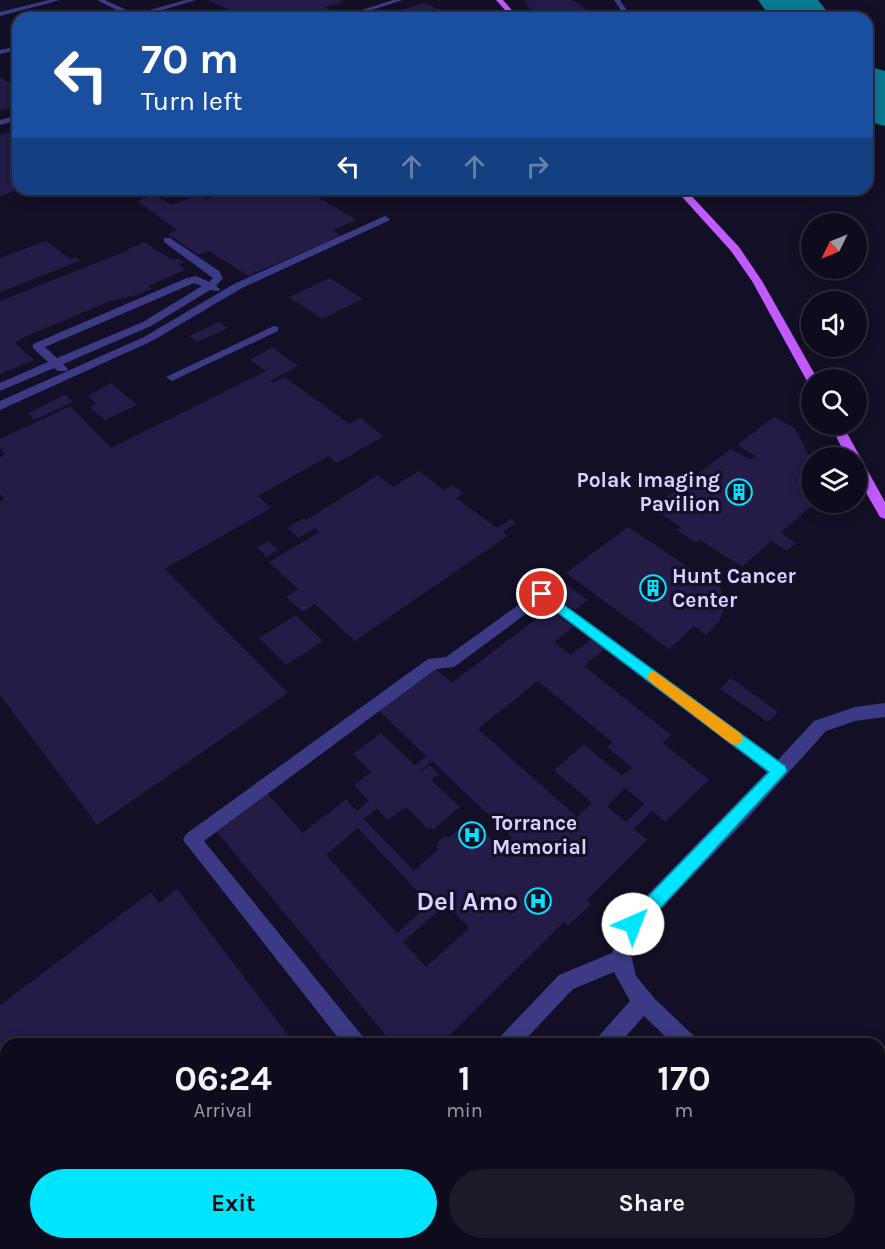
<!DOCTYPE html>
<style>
:root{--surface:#0e0b1c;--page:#1c1929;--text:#f1f3f6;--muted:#9b9ba3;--line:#2e2b3b;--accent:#00e5ff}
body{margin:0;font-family:Karla,sans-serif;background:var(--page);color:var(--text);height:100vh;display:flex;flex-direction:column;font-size:22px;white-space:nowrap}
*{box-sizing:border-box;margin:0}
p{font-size:20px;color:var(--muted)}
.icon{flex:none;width:33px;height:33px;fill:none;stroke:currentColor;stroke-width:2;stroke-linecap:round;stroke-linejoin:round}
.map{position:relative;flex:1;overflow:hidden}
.side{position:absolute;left:0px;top:1038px;width:885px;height:212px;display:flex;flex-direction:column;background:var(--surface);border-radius:18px 18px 0 0;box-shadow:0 3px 15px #0003,0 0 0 2px var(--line)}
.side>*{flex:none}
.guide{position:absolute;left:12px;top:12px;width:861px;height:183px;border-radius:18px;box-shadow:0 3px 15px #0003,0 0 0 2px var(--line);background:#1a4fa0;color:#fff;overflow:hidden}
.needle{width:39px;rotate:227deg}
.tools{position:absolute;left:801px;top:213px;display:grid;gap:12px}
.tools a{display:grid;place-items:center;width:66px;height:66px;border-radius:50%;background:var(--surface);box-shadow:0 3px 15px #0003,0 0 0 2px var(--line);font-size:30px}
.pin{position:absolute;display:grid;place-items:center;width:51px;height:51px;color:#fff;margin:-26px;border:3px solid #fff;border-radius:50%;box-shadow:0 2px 6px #0007}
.me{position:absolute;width:66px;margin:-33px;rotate:44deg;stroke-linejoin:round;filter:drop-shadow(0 0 4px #0008)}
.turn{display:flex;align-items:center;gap:21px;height:126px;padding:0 30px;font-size:27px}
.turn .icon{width:78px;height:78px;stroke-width:2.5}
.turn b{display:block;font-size:42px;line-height:51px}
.lanes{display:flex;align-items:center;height:57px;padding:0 30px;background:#0003;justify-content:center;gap:30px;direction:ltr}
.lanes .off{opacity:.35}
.eta{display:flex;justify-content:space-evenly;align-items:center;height:102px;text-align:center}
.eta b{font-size:36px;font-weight:700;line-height:42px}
.cta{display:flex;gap:12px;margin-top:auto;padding:12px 30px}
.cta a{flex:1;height:69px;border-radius:36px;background:var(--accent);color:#111;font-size:24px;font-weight:700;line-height:69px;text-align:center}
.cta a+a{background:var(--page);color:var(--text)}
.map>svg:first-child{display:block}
</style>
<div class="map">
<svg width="885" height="1249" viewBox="0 0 885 1249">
<rect width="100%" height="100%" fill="#130f26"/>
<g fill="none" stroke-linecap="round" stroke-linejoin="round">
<path fill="#0a7a92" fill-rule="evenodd" d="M881,93L885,94V111L871,107L867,101L871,95Z"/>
<g fill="#0a7a92" fill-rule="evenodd">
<path d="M758,0H818L832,18H771Z"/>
<path d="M867,66L885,71V126L867,121Z"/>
</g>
</g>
<g fill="#241b47" fill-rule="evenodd">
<path d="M207,0H340L344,2L325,7L332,10L306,18H247Z"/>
<path d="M523,0H572L588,11L575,13L578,15L544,18L525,5H528Z"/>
<path d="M423,3L463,18H376V17Z"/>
<path d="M0,77L18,88V106L0,111Z"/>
<path d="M11,132L18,137V190L0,196V135Z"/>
<path d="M232,189H303L357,220L332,230L341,236L257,272L252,271L255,273L248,276L209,251L199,255L168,234L177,230L137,201L154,194L171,205L198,195L206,199Z"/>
<path d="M46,241L70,259L75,257L80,261L0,292V258Z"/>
<path d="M144,242L170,259H180L184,262L178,264L185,270L148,286L152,289L137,295L110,301L22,338L15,343L34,360L0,374V301L129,250L127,249L132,247L142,245L140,244Z"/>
<path d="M330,278L363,299L322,319L289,297Z"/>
<path d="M220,322L228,328L197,342L189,336Z"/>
<path d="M272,347L298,366L270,381L273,383L285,377L349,424L360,418L384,436L337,463L329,456L258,496L271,508L165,569L288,693L97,825L0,695V501L4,499L0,494V457L5,454L0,448V439L70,406L111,448L266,371L250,360Z"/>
<path d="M111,383L137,405L105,420L90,407L96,404L88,396Z"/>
<path d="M65,395L73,402L34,420L28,413Z"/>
<path d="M774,417L795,428L812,462V484L809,487L804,484L799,488L812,495V502H816L781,533L796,543L787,551L771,541L742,567L700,540L696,543L676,530L681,527L651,508L731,449L751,460L756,456L737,445Z"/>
<path d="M419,471L444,490L452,485L464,493L456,498L497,528L511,519L516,523L503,532L507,536L355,641L315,604L303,612L286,597L298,589L269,562L319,532L315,528L299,538L287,528L304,518L306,520L378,475L393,487Z"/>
<path d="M628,527L706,579L714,577L717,581L725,599L724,610L719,621L706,635L694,626L669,649L566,573Z"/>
<path d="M269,541L278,550L267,557L257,547Z"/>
<path d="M562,581L588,600L575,610L549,590Z"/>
<path d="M549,609L573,627L554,642L571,655L594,637L607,647L584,666L671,735L663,743L709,780L665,822L652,811L634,829L647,840L587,900L591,904L568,926L564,922L441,1044H393L217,832L268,794L303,833L346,799L357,811L369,801L354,785L371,772L353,754L381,733L415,765L426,756L379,711L436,669L452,683ZM538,681L612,742L607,747L632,768L622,776L584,744L554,770L592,803L577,817L478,729ZM432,761L512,837L500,847L471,819L448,838L445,836L437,843L439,844L436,847L438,849L414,871L364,819L377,809L388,820L406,807L428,829L431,827L433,830L460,807L431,780L439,774L430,765L422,771L421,770ZM625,788L644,804L626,822L607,806ZM358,828L429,904L397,933L326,855ZM446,904L469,928L426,967L403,942Z"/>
<path d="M296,615L323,641L286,665L259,638Z"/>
<path d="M731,678L778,712L768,722L720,689Z"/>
<path d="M177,889L295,1044H6V1088L0,1078V1005L151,892L159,903Z"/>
<path d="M82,1244H124L118,1249H75Z"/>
<path d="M128,1244H150L144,1249H131Z"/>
<path d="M242,1244H325L329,1249H270L266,1244L262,1249H236Z"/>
<path d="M474,1244H585L590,1249H469Z"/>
<path d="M630,1244H651L656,1249H635Z"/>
<path d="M657,1244H674L677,1246L675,1249H663Z"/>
</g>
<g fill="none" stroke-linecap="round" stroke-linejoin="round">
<path stroke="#2fb8b0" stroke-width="5" stroke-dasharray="4.5 6" stroke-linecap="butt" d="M127,1249L129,1246"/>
<g fill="#3d3a85" fill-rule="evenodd">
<path d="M49,0H60L0,16V12Z"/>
<path d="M97,0H105L135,14L186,0H196L135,18H124L128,16Z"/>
<path d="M393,0H403L347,18H337Z"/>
<path d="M614,0H620L632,18H626Z"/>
<path d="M18,46V50L0,54V50Z"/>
<path d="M18,115V120L0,125V120Z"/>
<path d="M385,216L390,219L388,221L242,288L152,341L0,410V401L144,337L234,284Z"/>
<path d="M164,238H170L219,271L223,278L216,286L220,289L219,291L210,290L151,326L63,364L68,369L66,371H58L54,368L0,391V383L48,362L33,348V344L187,278L196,276L209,282L213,278L164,242ZM194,283L202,286L143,322L57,358L45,347Z"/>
<path d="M274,326L278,327V331L176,379L172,381L166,377Z"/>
<path d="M542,588L778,760L814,721L855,707L885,703V717L855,721L826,731L745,821L640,931L631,955L636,976L655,999L695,1037L698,1044H673L644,1016L619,1044H595L598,1037L630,1001L614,972L573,989L521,1044H497L500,1037L559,975L612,953L626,917L767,772L542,602L454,667L436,669L204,841L363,1037L366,1044H343L183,840L186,834L428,659L446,657Z"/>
<path d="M0,1130L6,1132V1163L0,1161Z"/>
<path d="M879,1215L885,1218V1245L879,1242Z"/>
<path d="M40,1244H70L68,1249H37Z"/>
<path d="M192,1244H218L216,1249H189Z"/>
<path d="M378,1244H403L405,1247L407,1244H433L431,1249H380Z"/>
<path d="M742,1244H767L765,1249H739Z"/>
</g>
<g fill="#c25bff" fill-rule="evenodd">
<path d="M496,0H503L519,18H512Z"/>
<path d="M675,189H685L739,247L762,281L818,380H812V383H808L752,281L731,251Z"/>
<path d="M830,424H842L885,502V519L880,517L856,475V458H847Z"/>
</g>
</g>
<path fill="#00e5ff" stroke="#0095a6" stroke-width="1.5" d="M542,589L785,766L787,771L640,930L633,933L627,930L625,924L627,918L769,772L537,597L535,594Z"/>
<path fill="#f59e0b" d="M654,671L741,734L743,738L741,743L735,745L730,743L649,681L647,677L649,673Z"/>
<defs>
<g id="building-ring" transform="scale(1.35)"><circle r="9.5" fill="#130f26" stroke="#00e5ff" stroke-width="1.5"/><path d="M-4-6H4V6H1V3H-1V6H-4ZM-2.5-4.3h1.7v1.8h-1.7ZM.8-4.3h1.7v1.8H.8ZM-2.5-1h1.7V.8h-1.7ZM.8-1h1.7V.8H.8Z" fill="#00e5ff"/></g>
<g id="hospital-ring" transform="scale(1.35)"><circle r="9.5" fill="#130f26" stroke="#00e5ff" stroke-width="1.5"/><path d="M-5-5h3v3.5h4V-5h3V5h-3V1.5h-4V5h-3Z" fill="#00e5ff"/></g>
</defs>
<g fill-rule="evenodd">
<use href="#building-ring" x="739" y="492"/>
<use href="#building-ring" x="653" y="588"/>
<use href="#hospital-ring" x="472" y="835"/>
<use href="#hospital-ring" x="538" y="901"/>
</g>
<g text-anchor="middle" stroke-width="6" stroke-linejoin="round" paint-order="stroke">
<g font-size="21" font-weight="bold" fill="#d9d4ff" stroke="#130f26" text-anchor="start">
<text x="720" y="487" text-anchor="end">Polak Imaging<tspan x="720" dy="24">Pavilion</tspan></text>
<text x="672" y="583">Hunt Cancer<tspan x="672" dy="24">Center</tspan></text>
<text x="492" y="830">Torrance<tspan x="492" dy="24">Memorial</tspan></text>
</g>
<g font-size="26" font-weight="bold" fill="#d9d4ff" stroke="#130f26" text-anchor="end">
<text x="518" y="910">Del Amo</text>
</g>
</g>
</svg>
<div class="tools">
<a><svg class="needle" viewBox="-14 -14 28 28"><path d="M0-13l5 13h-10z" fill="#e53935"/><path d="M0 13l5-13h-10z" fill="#9b9ba3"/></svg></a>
<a><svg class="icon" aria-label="sound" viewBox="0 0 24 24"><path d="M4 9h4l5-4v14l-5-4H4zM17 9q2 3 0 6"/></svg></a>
<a><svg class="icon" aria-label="search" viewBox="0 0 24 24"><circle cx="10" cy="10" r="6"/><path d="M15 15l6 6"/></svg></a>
<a><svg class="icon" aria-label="layers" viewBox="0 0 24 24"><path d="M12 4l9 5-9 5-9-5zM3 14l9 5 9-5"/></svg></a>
</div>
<div class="pin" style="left:542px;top:594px;background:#d93025"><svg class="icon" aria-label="arrive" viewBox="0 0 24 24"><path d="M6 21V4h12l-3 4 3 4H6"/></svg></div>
<svg class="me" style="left:633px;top:924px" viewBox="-20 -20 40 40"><circle r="19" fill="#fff"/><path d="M0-13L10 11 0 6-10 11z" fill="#00e5ff"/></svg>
<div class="guide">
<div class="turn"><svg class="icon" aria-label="left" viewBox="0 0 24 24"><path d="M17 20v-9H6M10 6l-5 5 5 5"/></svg><div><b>70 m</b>Turn left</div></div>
<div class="lanes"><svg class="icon" aria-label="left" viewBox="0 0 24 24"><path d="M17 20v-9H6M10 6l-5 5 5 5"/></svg><svg class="icon off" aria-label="ahead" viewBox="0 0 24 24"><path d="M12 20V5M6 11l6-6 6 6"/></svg><svg class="icon off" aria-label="ahead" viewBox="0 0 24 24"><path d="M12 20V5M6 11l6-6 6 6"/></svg><svg class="icon off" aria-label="right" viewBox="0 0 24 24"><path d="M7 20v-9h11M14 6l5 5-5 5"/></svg></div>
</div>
<section class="side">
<div class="eta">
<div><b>06:24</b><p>Arrival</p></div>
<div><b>1</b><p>min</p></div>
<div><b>170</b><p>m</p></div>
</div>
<div class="cta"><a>Exit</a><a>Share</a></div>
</section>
</div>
